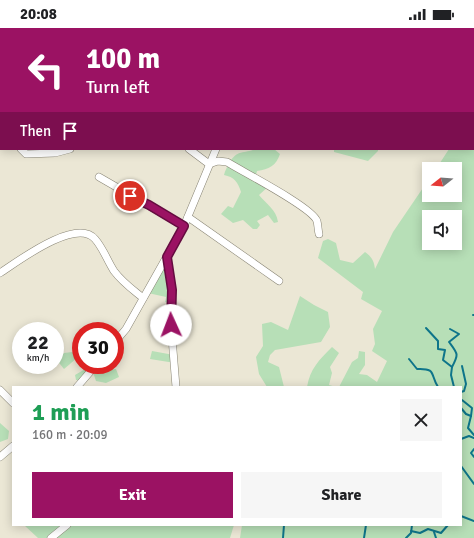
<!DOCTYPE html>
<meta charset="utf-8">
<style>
:root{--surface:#fff;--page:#f6f6f6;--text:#202124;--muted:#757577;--accent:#9b1263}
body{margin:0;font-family:Signika,sans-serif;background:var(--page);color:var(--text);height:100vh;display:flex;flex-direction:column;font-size:15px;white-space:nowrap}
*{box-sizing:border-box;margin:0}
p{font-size:13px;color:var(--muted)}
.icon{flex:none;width:22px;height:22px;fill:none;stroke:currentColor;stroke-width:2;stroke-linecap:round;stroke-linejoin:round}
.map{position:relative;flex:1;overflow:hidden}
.drawer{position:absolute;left:12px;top:358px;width:450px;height:140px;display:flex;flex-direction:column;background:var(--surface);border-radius:0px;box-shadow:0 2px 10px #0003}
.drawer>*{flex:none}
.hud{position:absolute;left:0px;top:0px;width:474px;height:122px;box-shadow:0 2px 10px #0003;background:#9b1263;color:#fff;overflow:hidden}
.needle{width:26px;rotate:253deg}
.buttons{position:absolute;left:422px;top:134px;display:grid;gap:8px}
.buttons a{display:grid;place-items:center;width:40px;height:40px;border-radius:0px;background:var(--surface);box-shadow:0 2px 10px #0003;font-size:20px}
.speed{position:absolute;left:12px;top:294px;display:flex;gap:8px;font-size:20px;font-weight:700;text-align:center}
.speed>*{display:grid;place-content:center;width:52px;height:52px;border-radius:50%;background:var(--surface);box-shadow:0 2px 10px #0003;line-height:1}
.speed small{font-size:10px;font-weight:400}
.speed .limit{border:6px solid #d22;background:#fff;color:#111}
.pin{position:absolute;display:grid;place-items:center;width:34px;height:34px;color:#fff;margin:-17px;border:2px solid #fff;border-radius:50%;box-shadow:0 1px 4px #0007}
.me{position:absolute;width:44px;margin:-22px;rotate:358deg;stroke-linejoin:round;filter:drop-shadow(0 0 3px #0008)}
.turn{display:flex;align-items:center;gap:14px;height:84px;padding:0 20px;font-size:18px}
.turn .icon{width:52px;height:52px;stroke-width:2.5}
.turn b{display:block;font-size:28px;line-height:34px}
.then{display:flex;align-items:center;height:38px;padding:0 20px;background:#0003;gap:8px;font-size:15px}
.round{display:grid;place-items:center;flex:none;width:42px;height:42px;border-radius:0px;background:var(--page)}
.head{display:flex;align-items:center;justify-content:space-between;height:68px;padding:0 20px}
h1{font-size:24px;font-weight:700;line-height:30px;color:#1e9e55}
.button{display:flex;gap:8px;margin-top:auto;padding:8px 20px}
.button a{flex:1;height:46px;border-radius:0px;background:var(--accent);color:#fff;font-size:16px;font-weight:700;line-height:46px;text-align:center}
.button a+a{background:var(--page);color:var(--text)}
.status{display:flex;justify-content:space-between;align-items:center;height:28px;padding:0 20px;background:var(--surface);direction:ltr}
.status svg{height:11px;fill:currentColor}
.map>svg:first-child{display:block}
</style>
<div class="status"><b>20:08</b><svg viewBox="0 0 49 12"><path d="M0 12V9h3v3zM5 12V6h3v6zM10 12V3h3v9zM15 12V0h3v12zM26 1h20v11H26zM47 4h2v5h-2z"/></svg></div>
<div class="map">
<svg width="474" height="510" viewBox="0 0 474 510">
<rect width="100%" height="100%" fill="#ebe7d5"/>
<g fill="#b7dfb7" fill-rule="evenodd">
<path d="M403,0H474V510H240L242,497H461V359H339L352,334L358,330L359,323L365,324V337L359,346L367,347L377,354L387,333L372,323L375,316L373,301L382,283L361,271L363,264L318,230L323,213L328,211L336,215L340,232L353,235L365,224C372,229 374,233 375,241L393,204L429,151V167H455V141H436L449,121H473V1ZM429,189H455V215H429Z"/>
<path d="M256,121H274L280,126C276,138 269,141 257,143L255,151L270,157L259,167C267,177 276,181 278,194L274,195L268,187L257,193L260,197L257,201H253L243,192L233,195L221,186L228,178L233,180L241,164C238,154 234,149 224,147C225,142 227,140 229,135C238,121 243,126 256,121Z"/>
<path d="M334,121H378V123L368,133L334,124Z"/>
<path d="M165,237L171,275L165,274L166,269L148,265Z"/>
<path d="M300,268L314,277L328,284L330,299L321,314L275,322L270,327L268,334L279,339L284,359H267L259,346L256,329L263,318L262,296L271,294L288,302Z"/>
<path d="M332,319L339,325L330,339L332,345L329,357L336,359H307C310,341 319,332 332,319Z"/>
<path d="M152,323L174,327L175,335L150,331Z"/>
<path d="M72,324L77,330L64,341L56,331L64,325Z"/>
<path d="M87,337H105V342L116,341L119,349L106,355L96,353L93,344L86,353L76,352L75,347L87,340Z"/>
<path d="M0,395L9,403L8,411L0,414Z"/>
<path d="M24,497H234L230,510H38Z"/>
</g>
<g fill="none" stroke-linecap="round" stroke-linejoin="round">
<g stroke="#0e758a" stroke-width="2">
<path d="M473,287H474"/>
<path d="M426,300L438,313V321L445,322L443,332L452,339L451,347L454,359"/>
<path d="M450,301L459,306L449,314C458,326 459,326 452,339"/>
<path d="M409,331L417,341C437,340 430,347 438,359"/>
<path d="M461,364L464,363L466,356L462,338"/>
<path d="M462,372L472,380L471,388"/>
<path d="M461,380L466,386L471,388L468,400L474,407"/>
<path d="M461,411L469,408L474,410"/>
<path d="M474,421L471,425L474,429"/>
<path d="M461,438L474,456"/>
<path d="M461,488L474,493"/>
<path d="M411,503L420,505L428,501L441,505L448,497"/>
<path d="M434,504L436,510"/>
<path d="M283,510L284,497"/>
<path d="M364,510L366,497"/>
<path d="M406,510L411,505L412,497"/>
</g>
<g stroke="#888474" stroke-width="8">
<g id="street">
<path d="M319,0L320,1"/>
<path d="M85,1L88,0"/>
<path d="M297,1L298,0"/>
<path d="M0,38H1"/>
<path d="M0,43L1,46"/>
<path d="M0,112L1,111"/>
<path d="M21,121L26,126L55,125L70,121"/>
<path d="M189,121L209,136L218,133L227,134C243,144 312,179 317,193C318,197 318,202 319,206"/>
<path d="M99,149L184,198"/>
<path d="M188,189L279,253"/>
<path d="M167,229L172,262L170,285L176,359"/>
<path d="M0,245C17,234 76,189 95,211C103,220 107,232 114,243C122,254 132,261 143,270"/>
<path d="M115,314L126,301L184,198L216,121"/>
<path d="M77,359L96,337"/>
<path d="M0,362L13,375"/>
<path d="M0,429L13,418"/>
<path d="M51,510L67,497"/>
</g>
</g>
<use href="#street" stroke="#fff" stroke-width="7"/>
</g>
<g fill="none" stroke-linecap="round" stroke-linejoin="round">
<g stroke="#650c40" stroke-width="10">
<path id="route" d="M130,168L149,177L184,198L167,229L172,262L171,297"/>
</g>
<use href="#route" stroke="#9b1263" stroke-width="7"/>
</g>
</svg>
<div class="buttons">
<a><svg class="needle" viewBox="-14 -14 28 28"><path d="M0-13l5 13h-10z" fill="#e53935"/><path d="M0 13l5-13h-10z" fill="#757577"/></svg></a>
<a><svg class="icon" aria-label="sound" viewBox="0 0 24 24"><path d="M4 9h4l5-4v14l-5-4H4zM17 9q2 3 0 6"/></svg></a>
</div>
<div class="speed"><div>22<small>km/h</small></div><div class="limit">30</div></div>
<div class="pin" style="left:130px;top:168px;background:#d93025"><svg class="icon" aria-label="arrive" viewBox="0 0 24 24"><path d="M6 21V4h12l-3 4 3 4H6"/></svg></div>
<svg class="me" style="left:171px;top:297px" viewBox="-20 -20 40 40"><circle r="19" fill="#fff"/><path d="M0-13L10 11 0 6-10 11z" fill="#9b1263"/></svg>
<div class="hud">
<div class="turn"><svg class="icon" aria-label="left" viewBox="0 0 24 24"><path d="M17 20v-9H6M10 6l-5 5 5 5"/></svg><div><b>100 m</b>Turn left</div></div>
<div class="then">Then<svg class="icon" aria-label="arrive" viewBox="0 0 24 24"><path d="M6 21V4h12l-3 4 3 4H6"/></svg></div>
</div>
<section class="drawer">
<div class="head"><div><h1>1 min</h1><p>160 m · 20:09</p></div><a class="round"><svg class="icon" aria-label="close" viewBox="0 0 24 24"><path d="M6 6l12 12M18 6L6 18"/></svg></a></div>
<div class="button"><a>Exit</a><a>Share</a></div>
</section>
</div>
